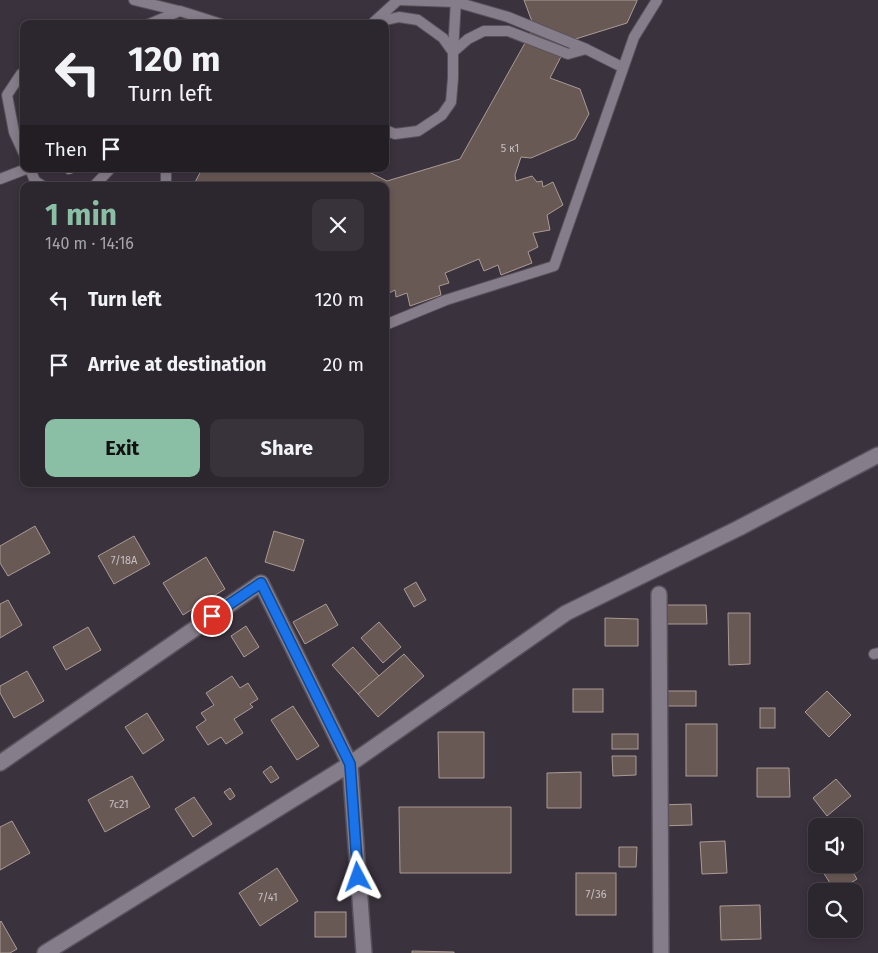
<!DOCTYPE html>
<meta charset="utf-8">
<style>
:root{--surface:#2c262e;--page:#38323a;--text:#f1f3f6;--muted:#a6a5aa;--line:#48434a;--accent:#8abfa5}
body{margin:0;font-family:"Fira Sans",sans-serif;background:var(--page);color:var(--text);height:100vh;display:flex;flex-direction:column;font-size:19px;white-space:nowrap}
*{box-sizing:border-box;margin:0}
p{font-size:16px;color:var(--muted)}
.icon{flex:none;width:28px;height:28px;fill:none;stroke:currentColor;stroke-width:2;stroke-linecap:round;stroke-linejoin:round}
.map{position:relative;flex:1;overflow:hidden}
.side{position:absolute;left:20px;top:182px;width:369px;height:305px;display:flex;flex-direction:column;background:var(--surface);border-radius:10px;box-shadow:0 2px 8px #0003,0 0 0 1px var(--line)}
.side>*{flex:none}
.guide{position:absolute;left:20px;top:20px;width:369px;height:152px;border-radius:10px;box-shadow:0 2px 8px #0003,0 0 0 1px var(--line);background:#2c262e;color:var(--text);overflow:hidden}
.tools{position:absolute;left:808px;top:818px;display:grid;gap:10px}
.tools a{display:grid;place-items:center;width:55px;height:55px;border-radius:10px;background:var(--surface);box-shadow:0 2px 8px #0003,0 0 0 1px var(--line);font-size:25px}
.pin{position:absolute;display:grid;place-items:center;width:42px;height:42px;color:#fff;margin:-21px;border:2px solid #fff;border-radius:50%;box-shadow:0 1px 5px #0007}
.me{position:absolute;width:55px;margin:-28px;rotate:356deg;stroke-linejoin:round;filter:drop-shadow(0 0 4px #0008)}
.turn{display:flex;align-items:center;gap:18px;height:105px;padding:0 25px;font-size:22px}
.turn .icon{width:65px;height:65px;stroke-width:2.5}
.turn b{display:block;font-size:35px;line-height:42px}
.then{display:flex;align-items:center;height:48px;padding:0 25px;background:#0003;gap:10px;font-size:19px}
.round{display:grid;place-items:center;flex:none;width:52px;height:52px;border-radius:10px;background:var(--page)}
.headline{display:flex;align-items:center;justify-content:space-between;height:85px;padding:0 25px}
h1{font-size:30px;font-weight:700;line-height:38px;color:var(--accent)}
.cta{display:flex;gap:10px;margin-top:auto;padding:10px 25px}
.cta a{flex:1;height:58px;border-radius:10px;background:var(--accent);color:#111;font-size:20px;font-weight:700;line-height:58px;text-align:center}
.cta a+a{background:var(--page);color:var(--text)}
ul{padding:0;list-style:none}
li{display:flex;align-items:center;gap:15px;height:65px;padding:0 25px}
li div{flex:1}
li b{display:block;font-size:19px}
li em{font-style:normal}
.map>svg:first-child{display:block}
</style>
<div class="map">
<svg width="878" height="953" viewBox="0 0 878 953">
<rect width="100%" height="100%" fill="#3a323d"/>
<g fill="#695955" stroke="#ab9b95">
<path d="M524,0H637V1L627,23L569,41L550,78L580,89L589,114L575,139L531,158L521,157L515,175L516,181L532,176L537,182L542,181L543,187L553,182L563,205L547,215L550,230L533,233L538,247L528,252L532,263L501,275L498,265L484,271L479,259L445,273L449,283L439,286L441,295L410,306L407,293L396,297L395,290L385,295V186H193L202,169H363L387,181L460,159L534,27Z"/>
<path d="M59,169H87L68,174Z"/>
<path d="M35,526L50,553L8,576L0,563V546Z"/>
<path d="M274,531L304,540L294,571L265,562Z"/>
<path d="M134,536L150,564L114,584L98,556Z"/>
<path d="M206,557L225,589L183,615L163,583Z"/>
<path d="M416,582L426,600L414,607L404,589Z"/>
<path d="M8,600L22,625L0,638V604Z"/>
<path d="M326,604L338,625L305,644L293,622Z"/>
<path d="M665,605H706L707,624H665Z"/>
<path d="M728,613H750V664L729,665Z"/>
<path d="M605,618L638,619V646H605Z"/>
<path d="M379,622L401,647L383,663L361,638Z"/>
<path d="M246,626L259,647L244,657L231,636Z"/>
<path d="M88,627L101,650L66,670L53,647Z"/>
<path d="M353,647L379,676L358,694L332,665Z"/>
<path d="M404,654L424,676L378,717L358,694Z"/>
<path d="M27,671L44,701L14,718L0,693V686Z"/>
<path d="M232,676L240,688L248,683L258,699L250,704L253,707L234,719L243,733L226,744L221,737L208,745L196,727L206,720L201,713L214,705L206,693Z"/>
<rect x="573" y="689" width="30" height="23"/>
<rect x="663" y="691" width="33" height="15"/>
<path d="M827,691L851,715L829,737L805,712Z"/>
<path d="M293,706L319,746L297,760L271,720Z"/>
<rect x="760" y="708" width="15" height="20"/>
<path d="M147,713L164,740L143,754L125,727Z"/>
<rect x="686" y="724" width="31" height="52"/>
<path d="M438,732H484V778H439Z"/>
<rect x="612" y="734" width="26" height="15"/>
<path d="M612,756H636V775L613,776Z"/>
<path d="M271,766L279,778L271,783L263,772Z"/>
<path d="M757,768H789L790,797H757Z"/>
<path d="M581,772V808H547V773Z"/>
<path d="M132,776L150,807L105,832L88,800Z"/>
<path d="M836,779L851,796L827,816L813,798Z"/>
<path d="M230,788L235,796L230,800L224,792Z"/>
<path d="M194,797L212,824L193,837L175,809Z"/>
<path d="M691,804L692,825L660,826L659,805Z"/>
<path d="M399,807H511V873H400Z"/>
<path d="M12,821L30,853L0,870V827Z"/>
<path d="M725,841L727,873L702,874L700,842Z"/>
<path d="M619,847H637L636,867H619Z"/>
<path d="M818,864H848L857,879L838,891H835Z"/>
<path d="M277,868L298,901L260,926L239,893Z"/>
<rect x="576" y="873" width="40" height="42"/>
<path d="M760,905L761,939L721,940L720,906Z"/>
<rect x="315" y="912" width="31" height="25"/>
<path d="M1,921L17,949L10,953H0V922Z"/>
<path d="M412,951L454,952V953H412Z"/>
</g>
<g fill="none" stroke-linecap="round" stroke-linejoin="round">
<g stroke="#58515b" stroke-width="12">
<g id="lane">
<path d="M134,0L179,11"/>
<path d="M398,0L456,2L508,17L586,49L622,67"/>
<path d="M374,22L398,0"/>
<path d="M373,23L399,17L418,20L443,38L453,52L468,39L484,31H508L568,54L586,49"/>
<path d="M149,24L180,11L221,24"/>
<path d="M24,73L21,74L7,95L14,132L24,154"/>
<path d="M385,130L395,134L418,131L442,115L451,102L453,78V52L456,0"/>
<path d="M30,169L35,181L43,186"/>
<path d="M0,179L26,169"/>
<path d="M94,186L110,169"/>
<path d="M166,186V169"/>
<path d="M385,325L446,300L554,266L634,37L657,0"/>
<path d="M874,654L878,653"/>
</g>
</g>
<g stroke="#58515b" stroke-width="18">
<g id="street">
<path d="M659,594L661,953"/>
<path d="M0,763L261,583L350,764L45,953"/>
<path d="M364,953L350,764L566,613L739,528L878,455"/>
</g>
</g>
<use href="#lane" stroke="#857d89" stroke-width="10"/>
<use href="#street" stroke="#857d89" stroke-width="15"/>
</g>
<g fill="none" stroke-linecap="round" stroke-linejoin="round">
<g stroke="#114b97" stroke-width="12">
<path id="route" d="M212,616L261,583L350,764L358,877"/>
</g>
<use href="#route" stroke="#1a73e8" stroke-width="9"/>
</g>
<g text-anchor="middle" stroke-width="4.5" stroke-linejoin="round" paint-order="stroke">
<g font-size="11" fill="#c5bec2">
<text x="510" y="152">5 к1</text>
<text x="124" y="564">7/18А</text>
<text x="119" y="808">7с21</text>
<text x="596" y="898">7/36</text>
<text x="268" y="901">7/41</text>
</g>
</g>
</svg>
<div class="tools">
<a><svg class="icon" aria-label="sound" viewBox="0 0 24 24"><path d="M4 9h4l5-4v14l-5-4H4zM17 9q2 3 0 6"/></svg></a>
<a><svg class="icon" aria-label="search" viewBox="0 0 24 24"><circle cx="10" cy="10" r="6"/><path d="M15 15l6 6"/></svg></a>
</div>
<div class="pin" style="left:212px;top:616px;background:#d93025"><svg class="icon" aria-label="arrive" viewBox="0 0 24 24"><path d="M6 21V4h12l-3 4 3 4H6"/></svg></div>
<svg class="me" style="left:358px;top:877px" viewBox="-20 -20 40 40"><path d="M0-17L14 15 0 8-14 15z" fill="#1a73e8" stroke="#fff" stroke-width="4"/></svg>
<div class="guide">
<div class="turn"><svg class="icon" aria-label="left" viewBox="0 0 24 24"><path d="M17 20v-9H6M10 6l-5 5 5 5"/></svg><div><b>120 m</b>Turn left</div></div>
<div class="then">Then<svg class="icon" aria-label="arrive" viewBox="0 0 24 24"><path d="M6 21V4h12l-3 4 3 4H6"/></svg></div>
</div>
<section class="side">
<div class="headline"><div><h1>1 min</h1><p>140 m · 14:16</p></div><a class="round"><svg class="icon" aria-label="close" viewBox="0 0 24 24"><path d="M6 6l12 12M18 6L6 18"/></svg></a></div>
<ul>
<li><svg class="icon" aria-label="left" viewBox="0 0 24 24"><path d="M17 20v-9H6M10 6l-5 5 5 5"/></svg><div><b>Turn left</b></div><em>120 m</em></li>
<li><svg class="icon" aria-label="arrive" viewBox="0 0 24 24"><path d="M6 21V4h12l-3 4 3 4H6"/></svg><div><b>Arrive at destination</b></div><em>20 m</em></li>
</ul>
<div class="cta"><a>Exit</a><a>Share</a></div>
</section>
</div>
